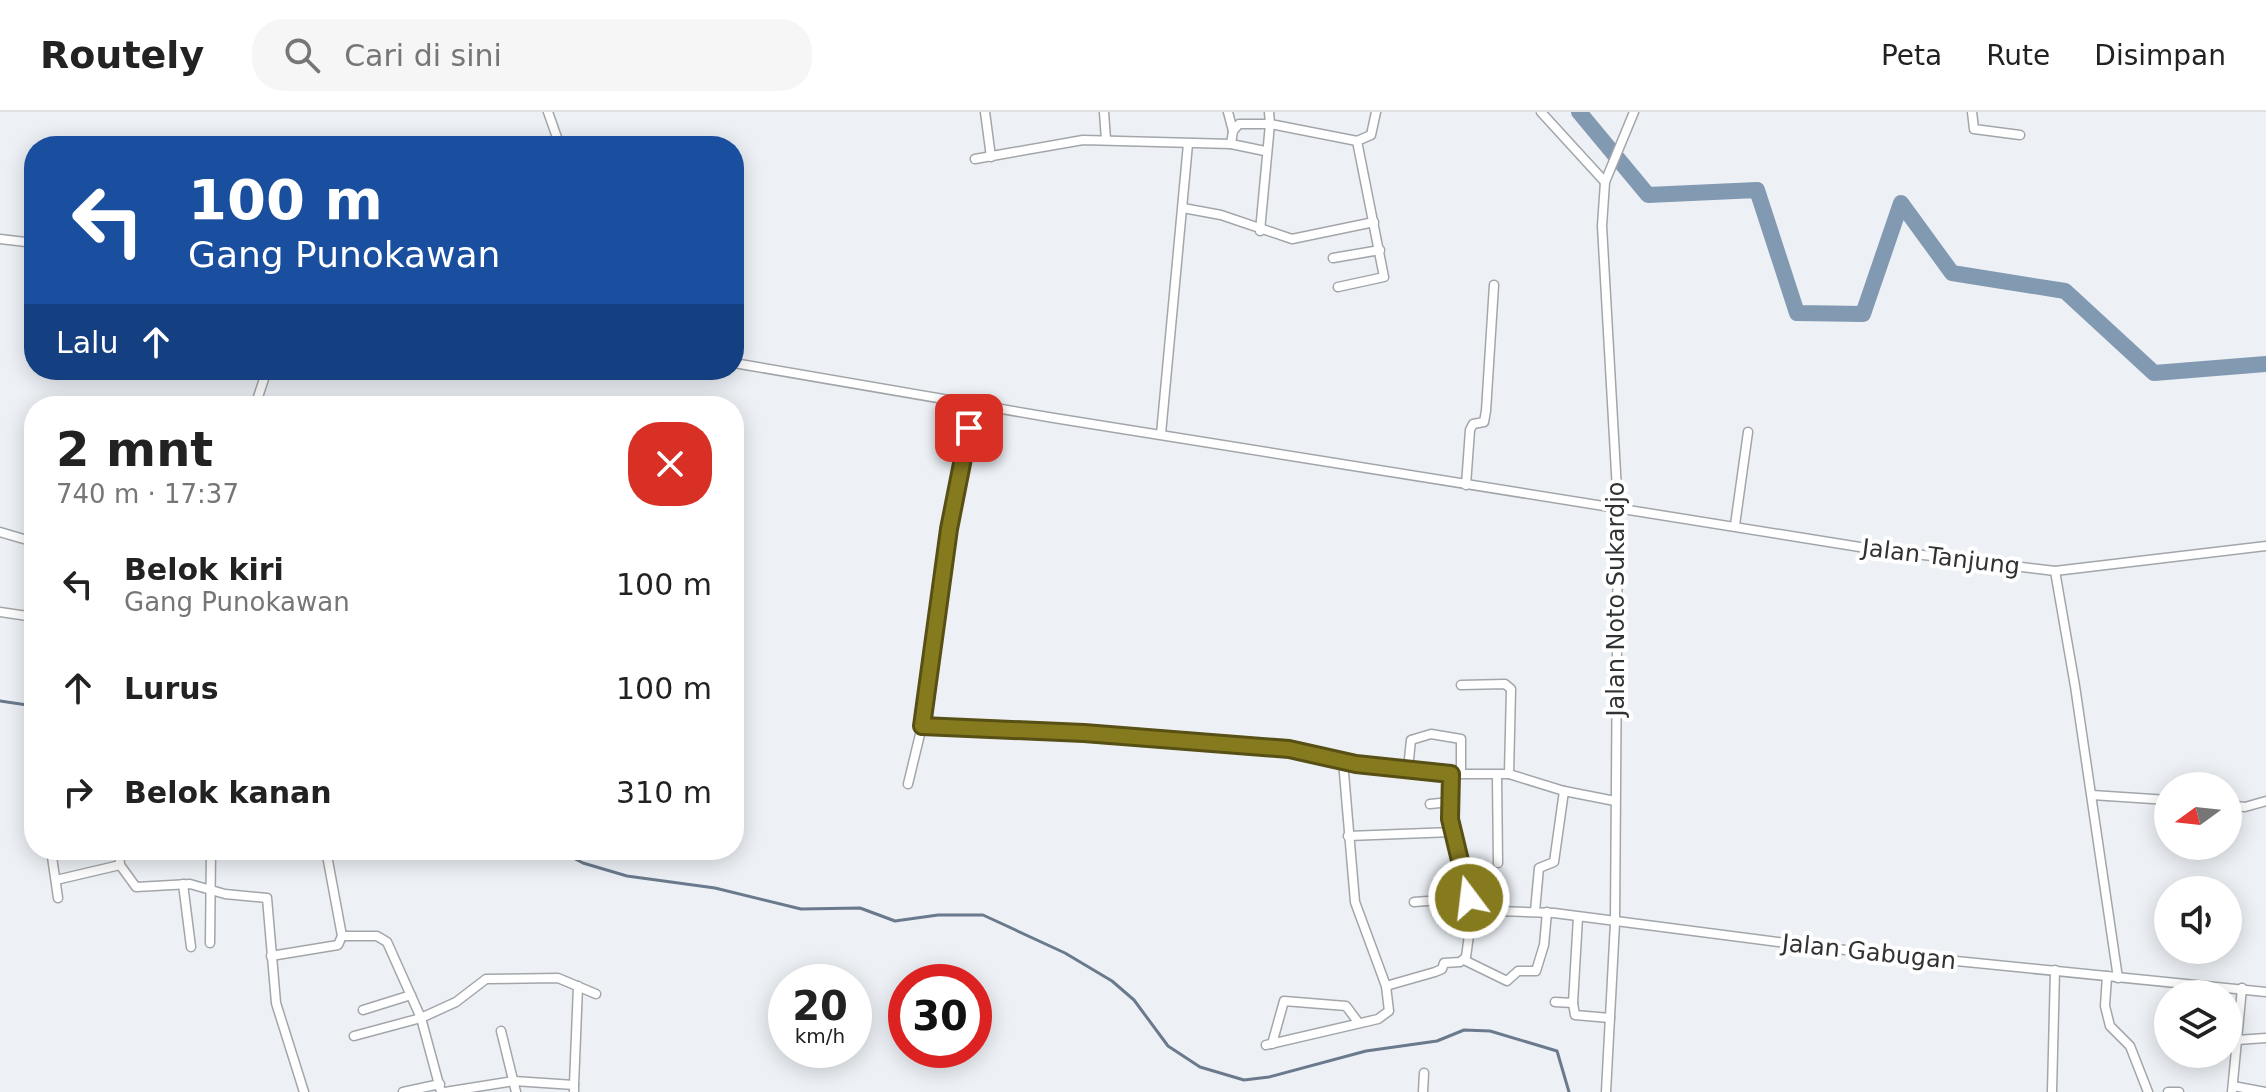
<!DOCTYPE html>
<html lang="id">
<meta charset="utf-8">
<style>
:root{--surface:#fff;--page:#f6f6f6;--text:#222;--muted:#767676;--line:#e0e0e0}
body{margin:0;font-family:"DejaVu Sans",sans-serif;background:var(--page);color:var(--text);height:100vh;display:flex;flex-direction:column;font-size:30px;white-space:nowrap}
*{box-sizing:border-box;margin:0}
p{font-size:26px;color:var(--muted)}
.icon{flex:none;width:44px;height:44px;fill:none;stroke:currentColor;stroke-width:2;stroke-linecap:round;stroke-linejoin:round}
.map{position:relative;flex:1;overflow:hidden}
.panel{position:absolute;left:24px;top:284px;width:720px;height:464px;display:flex;flex-direction:column;background:var(--surface);border-radius:32px;box-shadow:0 4px 20px #0003}
.panel>*{flex:none}
.guide{position:absolute;left:24px;top:24px;width:720px;height:244px;border-radius:32px;box-shadow:0 4px 20px #0003;background:#1a4fa0;color:#fff;overflow:hidden}
.needle{width:52px;rotate:255deg}
.controls{position:absolute;left:2154px;top:660px;display:grid;gap:16px}
.controls a{display:grid;place-items:center;width:88px;height:88px;border-radius:50%;background:var(--surface);box-shadow:0 4px 20px #0003;font-size:40px}
.speed{position:absolute;left:768px;top:852px;display:flex;gap:16px;font-size:40px;font-weight:700;text-align:center}
.speed>*{display:grid;place-content:center;width:104px;height:104px;border-radius:50%;background:var(--surface);box-shadow:0 4px 20px #0003;line-height:1}
.speed small{font-size:20px;font-weight:400}
.speed .limit{border:12px solid #d22;background:#fff;color:#111}
.pin{position:absolute;display:grid;place-items:center;width:68px;height:68px;color:#fff;margin:-34px;border-radius:16px;box-shadow:0 4px 12px #0006}
.me{position:absolute;width:88px;margin:-44px;rotate:345deg;stroke-linejoin:round;filter:drop-shadow(0 0 6px #0008)}
.turn{display:flex;align-items:center;gap:28px;height:168px;padding:0 32px;font-size:36px}
.turn .icon{width:104px;height:104px;stroke-width:2.5}
.turn b{display:block;font-size:56px;line-height:68px}
.then{display:flex;align-items:center;height:76px;padding:0 32px;background:#0003;gap:16px;font-size:30px}
.round{display:grid;place-items:center;flex:none;width:84px;height:84px;border-radius:32px;background:var(--page)}
.headline{display:flex;align-items:center;justify-content:space-between;height:136px;padding:0 32px}
h1{font-size:48px;font-weight:700;line-height:60px}
ul{padding:0;list-style:none}
li{display:flex;align-items:center;gap:24px;height:104px;padding:0 32px}
li div{flex:1}
li b{display:block;font-size:30px}
li em{font-style:normal}
header{display:flex;align-items:center;gap:48px;box-sizing:border-box;height:112px;padding:0 40px;background:var(--surface);border-bottom:2px solid var(--line)}
header strong{font-size:38px}
nav{display:flex;gap:44px;margin-inline-start:auto;font-size:28px}
.search{width:560px;height:72px;background:var(--page);display:flex;align-items:center;gap:20px;box-sizing:border-box;padding:0 28px;border-radius:32px;color:var(--muted);font-size:30px}
.map>svg:first-child{display:block}
</style>
<header>
<strong>Routely</strong>
<div class="search"><svg class="icon" aria-label="search" viewBox="0 0 24 24"><circle cx="10" cy="10" r="6"/><path d="M15 15l6 6"/></svg>Cari di sini</div>
<nav><a>Peta</a><a>Rute</a><a>Disimpan</a></nav>
</header>
<div class="map">
<svg width="2266" height="980" viewBox="0 0 2266 980">
<rect width="100%" height="100%" fill="#edf1f6"/>
<g fill="none" stroke-linecap="round" stroke-linejoin="round">
<g stroke="#6a7a8c" stroke-width="3">
<path d="M0,589L34,594"/>
<path d="M558,738L583,751L627,764L715,776L801,797L860,796L895,809L938,803H983L1065,841L1112,869L1134,888L1168,934L1200,955L1244,968L1269,965L1366,939L1437,929L1464,918L1490,919L1557,939L1569,980"/>
</g>
<path stroke="#8299b2" stroke-width="16" d="M1579,0L1648,83L1757,78L1797,201L1863,202L1901,91L1952,161L2065,179L2154,261L2266,252"/>
<g stroke="#a2a6aa" stroke-width="11">
<g id="minor">
<path d="M548,0L560,34"/>
<path d="M985,0L991,45"/>
<path d="M1104,0L1106,28"/>
<path d="M1228,0L1233,19"/>
<path d="M1269,0L1270,12L1357,29L1371,23L1376,0"/>
<path d="M1541,0L1605,70"/>
<path d="M1972,0L1974,17L2020,23"/>
<path d="M1231,32L1265,39"/>
<path d="M975,47L1083,28L1231,32L1233,19L1239,12H1270L1260,119"/>
<path d="M1183,96L1221,103L1292,127L1374,110"/>
<path d="M0,127L34,131"/>
<path d="M1333,146L1380,138"/>
<path d="M1338,175L1384,165L1357,29"/>
<path d="M734,251L1054,306L1866,436L2055,459L2266,434"/>
<path d="M255,294L267,258"/>
<path d="M1161,322L1188,32"/>
<path d="M1466,373L1470,318L1473,312L1484,310L1486,299L1494,173"/>
<path d="M1735,413L1748,320"/>
<path d="M0,420L34,430"/>
<path d="M2055,459L2075,574L2118,866"/>
<path d="M0,500L34,505"/>
<path d="M34,527V539"/>
<path d="M1461,573L1505,572L1511,577L1509,662"/>
<path d="M922,614L1084,621L1289,637L1356,652L1451,662H1509L1564,679L1615,689"/>
<path d="M1408,657L1411,628L1431,622L1461,627V659"/>
<path d="M1497,664L1498,751"/>
<path d="M908,672L922,614L949,417L973,291"/>
<path d="M2092,683L2168,688"/>
<path d="M1430,692L1450,690"/>
<path d="M2228,693L2245,695L2266,689"/>
<path d="M1348,724L1453,720"/>
<path d="M51,738L58,786"/>
<path d="M119,738L120,753L136,775L190,772L225,782L267,786L276,891L304,980"/>
<path d="M56,768L120,753"/>
<path d="M183,772L191,835"/>
<path d="M1414,790L1469,786"/>
<path d="M1472,798L1554,801L1816,835L2266,880"/>
<path d="M1535,799L1539,756L1554,750L1564,679"/>
<path d="M342,824H377L387,830L421,906L441,980"/>
<path d="M210,831L211,738"/>
<path d="M271,844L338,833L342,824L326,738"/>
<path d="M1464,848L1507,869L1518,859H1536L1544,833L1547,800"/>
<path d="M2107,864L2105,894L2110,914L2130,934L2148,980"/>
<path d="M1386,874L1435,860L1442,857L1444,851L1460,850L1466,845L1472,801L1450,707L1451,662"/>
<path d="M1555,890L1573,891L1578,805"/>
<path d="M1573,891L1575,903L1610,906"/>
<path d="M363,898L411,883"/>
<path d="M501,919L516,980"/>
<path d="M354,924L421,906L456,890L486,867L558,866L596,882"/>
<path d="M2237,928L2266,926"/>
<path d="M1272,932L1284,889L1346,894L1358,910"/>
<path d="M1266,933L1378,907L1389,899L1386,874L1355,790L1343,649"/>
<path d="M574,973L578,874"/>
<path d="M2233,974L2266,980"/>
<path d="M403,980L440,972"/>
<path d="M445,980L514,969L574,973V980"/>
<path d="M1423,980L1424,961"/>
<path d="M1606,980L1615,811L1618,396L1602,114L1605,70L1634,0"/>
<path d="M2052,980L2055,858"/>
<path d="M2168,980H2179"/>
<path d="M2232,980L2242,876"/>
</g>
</g>
<use href="#minor" stroke="#fff" stroke-width="8"/>
</g>
<g fill="none" stroke-linecap="round" stroke-linejoin="round">
<g stroke="#574f14" stroke-width="20">
<path id="route" d="M969,316L949,417L922,614L1084,621L1289,637L1356,652L1451,662L1450,707L1469,786"/>
</g>
<use href="#route" stroke="#867a1f" stroke-width="14"/>
</g>
<g text-anchor="middle" stroke-width="8" stroke-linejoin="round" paint-order="stroke">
<g font-size="24" fill="#313234" stroke="#fff">
<text transform="translate(1941 445) rotate(7)" y="8">Jalan Tanjung</text>
<text transform="translate(1616 487) rotate(-90)" y="8">Jalan Noto Sukardjo</text>
<text transform="translate(1869 840) rotate(6)" y="8">Jalan Gabugan</text>
</g>
</g>
</svg>
<div class="controls">
<a><svg class="needle" viewBox="-14 -14 28 28"><path d="M0-13l5 13h-10z" fill="#e53935"/><path d="M0 13l5-13h-10z" fill="#767676"/></svg></a>
<a><svg class="icon" aria-label="sound" viewBox="0 0 24 24"><path d="M4 9h4l5-4v14l-5-4H4zM17 9q2 3 0 6"/></svg></a>
<a><svg class="icon" aria-label="layers" viewBox="0 0 24 24"><path d="M12 4l9 5-9 5-9-5zM3 14l9 5 9-5"/></svg></a>
</div>
<div class="speed"><div>20<small>km/h</small></div><div class="limit">30</div></div>
<div class="pin" style="left:969px;top:316px;background:#d93025"><svg class="icon" aria-label="arrive" viewBox="0 0 24 24"><path d="M6 21V4h12l-3 4 3 4H6"/></svg></div>
<svg class="me" style="left:1469px;top:786px" viewBox="-20 -20 40 40"><circle r="17" fill="#867a1f" stroke="#fff" stroke-width="3"/><path d="M0-11L8 9 0 5-8 9z" fill="#fff"/></svg>
<div class="guide">
<div class="turn"><svg class="icon" aria-label="left" viewBox="0 0 24 24"><path d="M17 20v-9H6M10 6l-5 5 5 5"/></svg><div><b>100 m</b>Gang Punokawan</div></div>
<div class="then">Lalu<svg class="icon" aria-label="ahead" viewBox="0 0 24 24"><path d="M12 20V5M6 11l6-6 6 6"/></svg></div>
</div>
<section class="panel">
<div class="headline"><div><h1>2 mnt</h1><p>740 m · 17:37</p></div><a class="round" style="background:#d93025;color:#fff"><svg class="icon" aria-label="close" viewBox="0 0 24 24"><path d="M6 6l12 12M18 6L6 18"/></svg></a></div>
<ul>
<li><svg class="icon" aria-label="left" viewBox="0 0 24 24"><path d="M17 20v-9H6M10 6l-5 5 5 5"/></svg><div><b>Belok kiri</b><p>Gang Punokawan</p></div><em>100 m</em></li>
<li><svg class="icon" aria-label="ahead" viewBox="0 0 24 24"><path d="M12 20V5M6 11l6-6 6 6"/></svg><div><b>Lurus</b></div><em>100 m</em></li>
<li><svg class="icon" aria-label="right" viewBox="0 0 24 24"><path d="M7 20v-9h11M14 6l5 5-5 5"/></svg><div><b>Belok kanan</b></div><em>310 m</em></li>
</ul>
</section>
</div>
